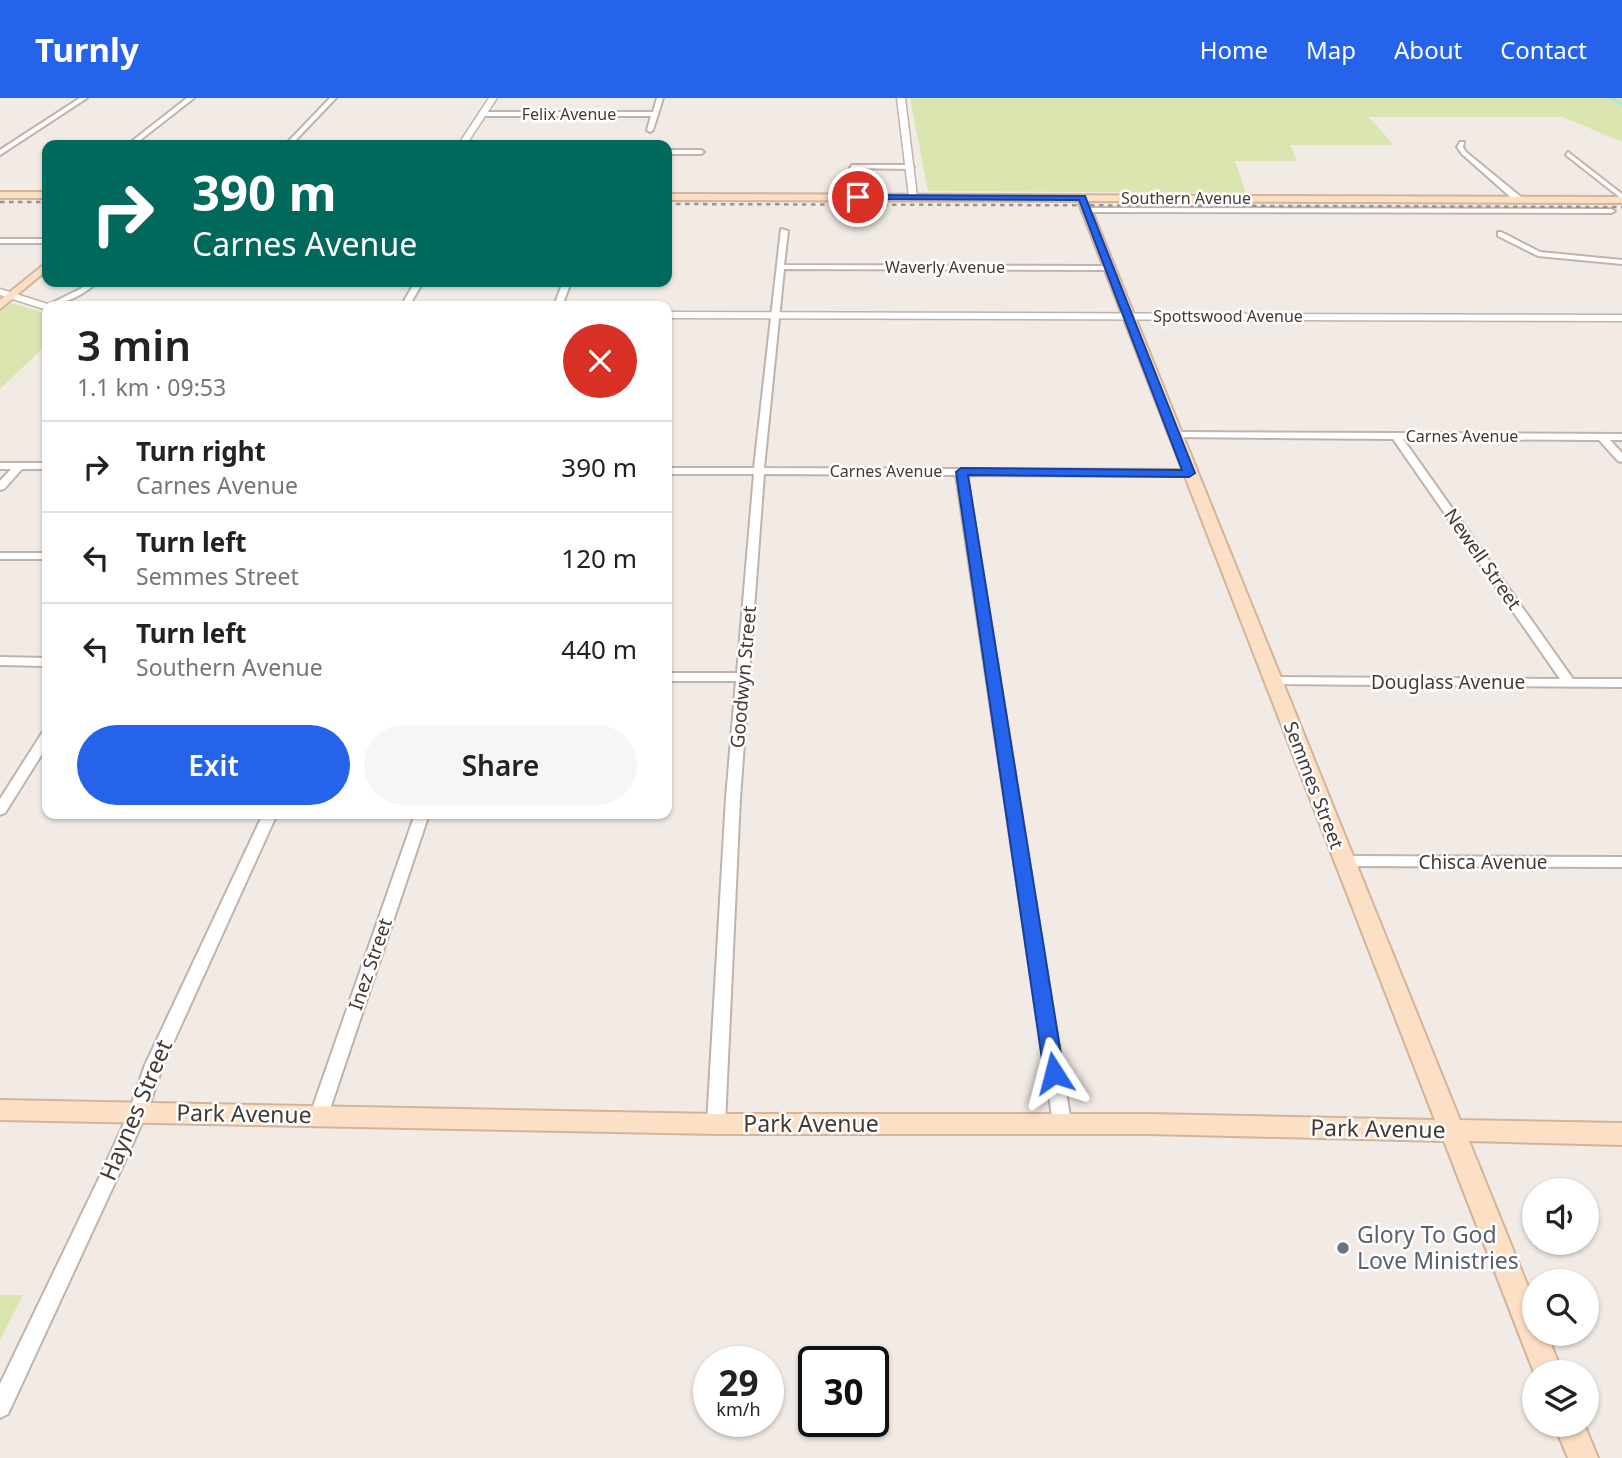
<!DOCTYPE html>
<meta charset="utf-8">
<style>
:root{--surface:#fff;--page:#f6f6f6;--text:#222;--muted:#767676;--line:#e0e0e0;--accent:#2563eb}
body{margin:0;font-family:"Noto Sans",sans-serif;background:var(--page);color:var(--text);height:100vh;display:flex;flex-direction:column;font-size:26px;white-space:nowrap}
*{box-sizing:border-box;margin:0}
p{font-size:23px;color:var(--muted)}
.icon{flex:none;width:38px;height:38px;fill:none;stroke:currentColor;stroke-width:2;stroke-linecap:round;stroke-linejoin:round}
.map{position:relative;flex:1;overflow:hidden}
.details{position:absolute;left:42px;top:203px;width:630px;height:518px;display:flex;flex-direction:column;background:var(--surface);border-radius:14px;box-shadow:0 2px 5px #0004}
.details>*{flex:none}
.hud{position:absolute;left:42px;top:42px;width:630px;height:147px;border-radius:14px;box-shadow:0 2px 5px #0004;background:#00695c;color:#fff;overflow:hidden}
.buttons{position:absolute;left:1522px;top:1080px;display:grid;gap:14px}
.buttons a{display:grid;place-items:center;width:77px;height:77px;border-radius:50%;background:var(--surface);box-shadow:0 2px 5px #0004;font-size:35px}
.speed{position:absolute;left:693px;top:1248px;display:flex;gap:14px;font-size:35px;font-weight:700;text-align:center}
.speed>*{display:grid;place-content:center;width:91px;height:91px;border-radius:50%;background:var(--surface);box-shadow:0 2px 5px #0004;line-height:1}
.speed small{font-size:18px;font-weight:400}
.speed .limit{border:4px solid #111;border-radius:10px;background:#fff;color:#111}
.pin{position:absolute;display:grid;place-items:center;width:60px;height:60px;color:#fff;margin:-30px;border:4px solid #fff;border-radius:50%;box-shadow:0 2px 7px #0007}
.me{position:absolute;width:77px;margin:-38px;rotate:351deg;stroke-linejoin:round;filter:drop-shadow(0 0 5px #0008)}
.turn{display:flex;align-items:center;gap:24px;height:147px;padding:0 35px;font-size:32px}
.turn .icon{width:91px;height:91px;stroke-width:2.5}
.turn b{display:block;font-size:49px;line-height:60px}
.round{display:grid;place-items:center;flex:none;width:74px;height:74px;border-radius:37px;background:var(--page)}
.overview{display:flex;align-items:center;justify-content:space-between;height:119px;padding:0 35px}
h1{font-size:42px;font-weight:600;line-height:52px}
.action{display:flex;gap:14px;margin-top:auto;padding:14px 35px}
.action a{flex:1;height:80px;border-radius:42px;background:var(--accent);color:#fff;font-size:28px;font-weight:600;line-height:80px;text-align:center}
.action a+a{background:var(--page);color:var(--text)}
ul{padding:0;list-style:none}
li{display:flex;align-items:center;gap:21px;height:91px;padding:0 35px;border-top:2px solid var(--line)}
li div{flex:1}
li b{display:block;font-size:26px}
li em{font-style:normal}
header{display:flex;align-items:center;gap:42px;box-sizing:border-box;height:98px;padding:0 35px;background:var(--accent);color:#fff}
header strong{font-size:33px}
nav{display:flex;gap:38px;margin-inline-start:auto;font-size:24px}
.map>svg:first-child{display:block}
</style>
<header>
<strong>Turnly</strong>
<nav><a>Home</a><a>Map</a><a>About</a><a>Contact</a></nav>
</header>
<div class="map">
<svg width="1622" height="1360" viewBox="0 0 1622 1360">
<rect width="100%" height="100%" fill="#f2ebe5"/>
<g fill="#dbe5b0">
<path d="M910,0H1622V44L1563,19H1369L1394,47H1290L1297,63H1235L1246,95L928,93Z"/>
<path d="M10,205L47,215V246L0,291V214Z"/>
<path d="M0,1197H23L0,1242Z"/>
</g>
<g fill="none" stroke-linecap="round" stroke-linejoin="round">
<path stroke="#a4e2ed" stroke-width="2.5" d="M1611,0L1622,6"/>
<g stroke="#c0b3ab" stroke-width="4">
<g id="minor">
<path d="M80,0H87L0,57V52Z"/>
<path d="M187,0H194L134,47H127Z"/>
<path d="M330,0H336L291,47H285Z"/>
<path d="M657,0H663L653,32L650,34L647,32L651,18H483L480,16L483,14H653Z"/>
<path d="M1460,44H1464L1463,49L1466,54L1521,99V103H1515L1462,56L1457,49Z"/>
<path d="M667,52H701L704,54L701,56H667Z"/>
<path d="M1568,54L1622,96V101L1566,57Z"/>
<path d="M852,67H911L914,69L911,71L850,70Z"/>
<path d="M1087,110L1611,111L1615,113L1611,115L1084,114Z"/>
<path d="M781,131L788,133L784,167L1109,168L1113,170L1109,172L784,171L764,370L1189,372L1194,375L1189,378L967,377L1071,1025L1068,1030L1062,1033L1056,1030L1053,1025L956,377L764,376L740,700L725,1026L722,1031L716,1034L710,1031L707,1026L726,700L736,583H667V575H737L754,376H667V370H754Z"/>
<path d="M1501,134L1540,154L1622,162V166L1538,158L1498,138V134Z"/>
<rect x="0" y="141" width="47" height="4"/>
<path d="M89,184H97C83,199 63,204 47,210L46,208L80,191Z"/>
<path d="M415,184H423L409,208H401Z"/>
<path d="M563,184H571L562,208H554Z"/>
<path d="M1177,334L1622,336V342H1610L1622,355V364L1618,363L1599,342L1403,341L1573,581H1622V589L1269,586L1268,583L1274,579L1560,581L1393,341L1173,339L1172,337Z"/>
<path d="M0,365H47V371H22L4,391L0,392V383L11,371H0Z"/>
<rect x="0" y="455" width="47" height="6"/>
<path d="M0,559L47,560V568L0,567Z"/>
<path d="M47,634V648L5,715L0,717V701L42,635Z"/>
<path d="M263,716H277L163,967L147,1014L119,1076L8,1316L0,1320V1286L101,1076L129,1014L145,967Z"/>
<path d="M415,716H429L328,1017L325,1022L319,1024L313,1022L310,1017Z"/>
<path d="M1343,758L1622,759V769L1343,768L1338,767L1336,763L1338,759Z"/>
</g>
</g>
<g stroke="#c0b3ab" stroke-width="3">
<g id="tertiary">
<path d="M489,0H497L466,47H458Z"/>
<path d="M897,0H905L917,99L913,102L909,99Z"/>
<path d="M0,191L51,207L52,208H47V212L0,197Z"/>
<path d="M667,214L1622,217V223L667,220Z"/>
</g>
</g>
<g stroke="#d3b499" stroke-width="4">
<g id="secondary">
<rect x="0" y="94" width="47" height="6"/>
<path d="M667,96L1622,99V105L1088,103L1460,1022L1622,1025V1047L1469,1043L1535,1206V1236H1547L1562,1274H1535V1277L1444,1043L1149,1036H716L0,1022V1002L716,1016H1149L1435,1022L1078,103L667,102Z"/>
<path d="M47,164V172L0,211V202Z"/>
<path d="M1554,1326H1584L1598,1360H1568Z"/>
</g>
</g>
<use href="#minor" fill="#fff" fill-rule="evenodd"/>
<use href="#tertiary" fill="#fff" fill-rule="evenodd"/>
<use href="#secondary" fill="#fce0c5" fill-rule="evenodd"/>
<g stroke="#959595" stroke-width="2.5" stroke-dasharray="4.5 4.5" stroke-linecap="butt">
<path d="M0,104H47"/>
<path d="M667,106L1622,109"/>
</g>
</g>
<path fill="#2563eb" stroke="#184099" stroke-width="2" d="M858,97L1085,98L1195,375L1189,379L968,377L1064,975L1061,981H1047L1044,975L956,374L961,370L1182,372L1079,102L855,101Z"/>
<circle fill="#6b7280" stroke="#fff" stroke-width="2.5" cx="1343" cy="1150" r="7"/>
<g text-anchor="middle" stroke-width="5" stroke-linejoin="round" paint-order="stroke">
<g font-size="16" fill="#443a35" stroke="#fff">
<text x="569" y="22">Felix Avenue</text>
<text x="1186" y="106">Southern Avenue</text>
<text x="945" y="175">Waverly Avenue</text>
<text x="1228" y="224">Spottswood Avenue</text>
<text x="1462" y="344">Carnes Avenue</text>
<text x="886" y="379">Carnes Avenue</text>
</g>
<g font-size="19" fill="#443a35" stroke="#fff">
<text transform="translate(1483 461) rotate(55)" y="7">Newell Street</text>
<text transform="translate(743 579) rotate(-85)" y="7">Goodwyn Street</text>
<text x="1448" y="591">Douglass Avenue</text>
<text transform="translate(1314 687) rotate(69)" y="7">Semmes Street</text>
<text x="1483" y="771">Chisca Avenue</text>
<text transform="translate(370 866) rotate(-71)" y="7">Inez Street</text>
</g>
<g font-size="23" fill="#443a35" stroke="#fff">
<text transform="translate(136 1012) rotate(-67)" y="8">Haynes Street</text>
<text transform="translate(244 1016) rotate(1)" y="8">Park Avenue</text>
<text x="811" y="1034">Park Avenue</text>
<text transform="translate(1378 1031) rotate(1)" y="8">Park Avenue</text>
</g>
<g font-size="23" fill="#5b616d" stroke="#fff" text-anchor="start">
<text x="1357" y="1145">Glory To God<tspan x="1357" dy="26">Love Ministries</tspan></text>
</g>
</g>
</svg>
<div class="buttons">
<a><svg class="icon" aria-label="sound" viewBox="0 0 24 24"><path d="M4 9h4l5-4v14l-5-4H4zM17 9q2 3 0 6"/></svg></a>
<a><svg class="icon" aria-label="search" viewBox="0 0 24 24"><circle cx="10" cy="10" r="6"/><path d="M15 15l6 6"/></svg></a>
<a><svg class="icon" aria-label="layers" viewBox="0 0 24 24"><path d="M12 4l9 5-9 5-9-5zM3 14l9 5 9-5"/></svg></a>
</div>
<div class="speed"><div>29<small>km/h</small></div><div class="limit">30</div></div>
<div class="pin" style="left:858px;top:99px;background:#d93025"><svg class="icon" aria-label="arrive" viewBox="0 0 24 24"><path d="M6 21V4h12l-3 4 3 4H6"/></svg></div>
<svg class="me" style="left:1054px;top:975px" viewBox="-20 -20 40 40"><path d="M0-17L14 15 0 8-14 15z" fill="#2563eb" stroke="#fff" stroke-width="4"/></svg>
<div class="hud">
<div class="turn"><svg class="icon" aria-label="right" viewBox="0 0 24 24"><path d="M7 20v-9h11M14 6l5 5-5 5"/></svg><div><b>390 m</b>Carnes Avenue</div></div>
</div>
<section class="details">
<div class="overview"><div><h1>3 min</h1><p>1.1 km · 09:53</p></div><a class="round" style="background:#d93025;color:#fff"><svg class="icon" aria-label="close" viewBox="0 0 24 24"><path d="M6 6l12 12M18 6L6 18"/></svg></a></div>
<ul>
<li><svg class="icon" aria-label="right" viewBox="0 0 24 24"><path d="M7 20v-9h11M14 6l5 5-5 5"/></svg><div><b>Turn right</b><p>Carnes Avenue</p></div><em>390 m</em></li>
<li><svg class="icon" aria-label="left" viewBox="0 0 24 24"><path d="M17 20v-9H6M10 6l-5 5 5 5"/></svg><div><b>Turn left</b><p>Semmes Street</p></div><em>120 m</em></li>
<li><svg class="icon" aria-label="left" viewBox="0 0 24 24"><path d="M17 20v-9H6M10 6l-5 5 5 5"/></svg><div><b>Turn left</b><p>Southern Avenue</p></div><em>440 m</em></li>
</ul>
<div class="action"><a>Exit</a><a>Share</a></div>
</section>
</div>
